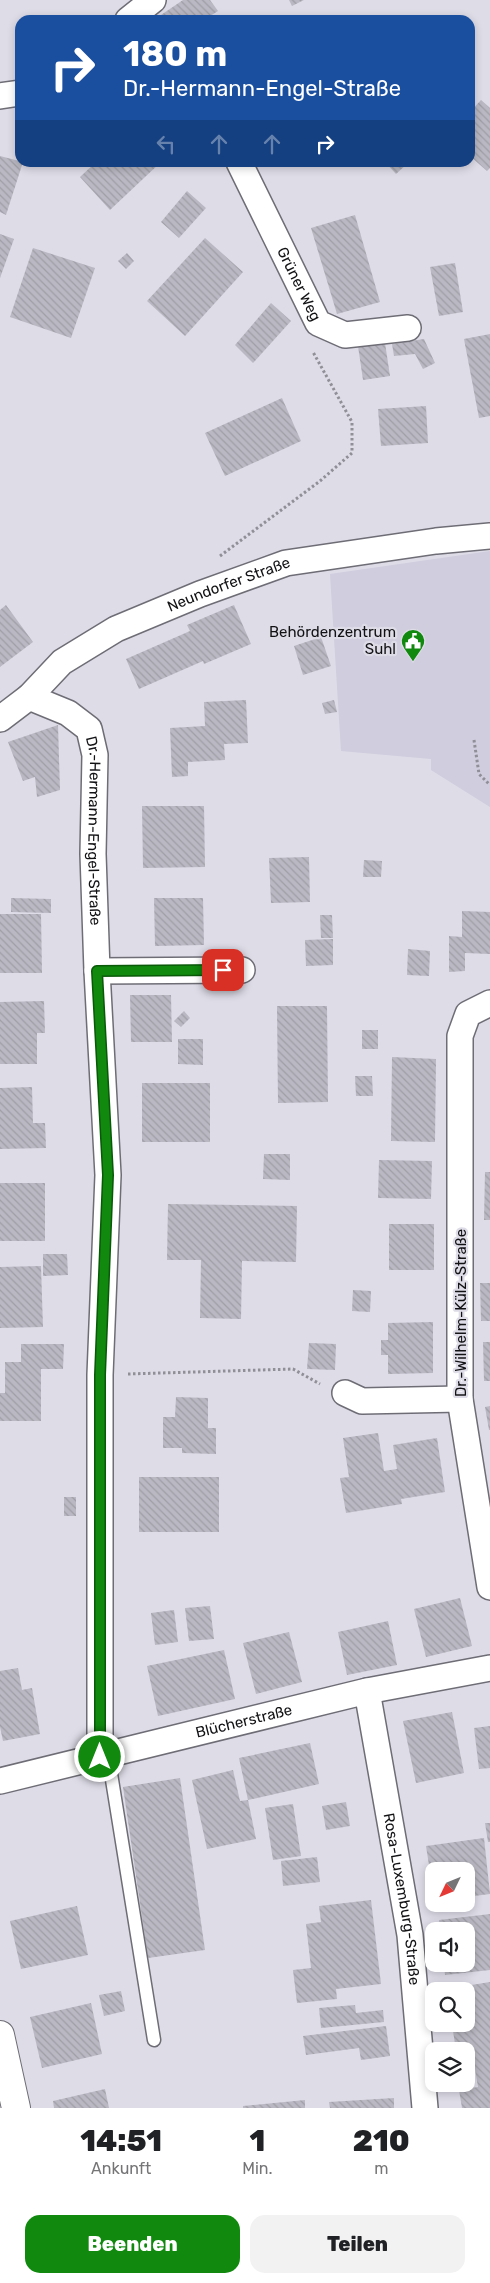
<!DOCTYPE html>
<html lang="de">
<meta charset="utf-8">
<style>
:root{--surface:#fff;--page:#f2f2f2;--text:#202124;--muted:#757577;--accent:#10890e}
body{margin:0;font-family:Rubik,sans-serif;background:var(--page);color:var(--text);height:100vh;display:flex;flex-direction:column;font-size:19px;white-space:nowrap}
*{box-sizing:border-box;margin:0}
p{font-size:16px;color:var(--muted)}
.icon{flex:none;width:28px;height:28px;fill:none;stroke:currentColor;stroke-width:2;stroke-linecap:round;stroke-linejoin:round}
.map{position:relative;height:2108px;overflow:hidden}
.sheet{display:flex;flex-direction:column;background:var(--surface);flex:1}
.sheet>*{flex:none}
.banner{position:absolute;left:15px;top:15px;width:460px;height:152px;border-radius:15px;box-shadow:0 2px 8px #0003;background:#1a4fa0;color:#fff;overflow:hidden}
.needle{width:32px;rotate:227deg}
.controls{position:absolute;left:425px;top:1862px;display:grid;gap:10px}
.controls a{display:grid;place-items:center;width:50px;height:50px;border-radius:10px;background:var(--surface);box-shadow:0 2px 8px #0003;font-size:25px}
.pin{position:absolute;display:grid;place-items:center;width:42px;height:42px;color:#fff;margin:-21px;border-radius:10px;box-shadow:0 2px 8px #0006}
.me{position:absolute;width:55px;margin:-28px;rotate:0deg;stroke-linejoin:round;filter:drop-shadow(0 0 4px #0008)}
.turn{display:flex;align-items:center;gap:18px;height:105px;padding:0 25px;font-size:22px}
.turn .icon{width:65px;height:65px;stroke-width:2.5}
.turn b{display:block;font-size:35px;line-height:42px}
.lanes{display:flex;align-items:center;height:48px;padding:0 25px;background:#0003;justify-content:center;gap:25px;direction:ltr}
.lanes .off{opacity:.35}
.eta{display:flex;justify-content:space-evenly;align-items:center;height:85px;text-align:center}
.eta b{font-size:30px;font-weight:800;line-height:35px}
.primary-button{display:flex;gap:10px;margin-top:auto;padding:10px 25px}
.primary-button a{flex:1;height:58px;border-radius:15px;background:var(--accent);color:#fff;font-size:20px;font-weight:800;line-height:58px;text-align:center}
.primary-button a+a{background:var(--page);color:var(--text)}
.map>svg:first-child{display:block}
</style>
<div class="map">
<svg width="490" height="2108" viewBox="0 0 490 2108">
<defs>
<pattern id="building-back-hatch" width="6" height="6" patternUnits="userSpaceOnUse" patternTransform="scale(1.25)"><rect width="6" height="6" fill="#bab9c3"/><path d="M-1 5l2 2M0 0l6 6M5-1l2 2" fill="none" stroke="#9f9ea7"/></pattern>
</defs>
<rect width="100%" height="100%" fill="#dedce7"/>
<path fill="#cfcdde" d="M490,551V807L431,770V759L341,751L330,574Z"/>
<g fill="url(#building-back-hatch)">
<path d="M183,0H210L218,11L204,20H165L161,15Z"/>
<path d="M289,0H304L292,6Z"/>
<path d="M481,100L490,108V168L487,171L470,156V112Z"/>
<path d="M0,156L23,162L6,215L0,212Z"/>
<path d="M96,162H161L110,210L80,177Z"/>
<path d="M385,162H406L407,164L396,174Z"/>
<path d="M187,191L206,208L179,238L161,222Z"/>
<path d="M355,215L380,302L337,314L311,228Z"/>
<path d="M0,234L14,239L0,278Z"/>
<path d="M205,238L243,272L185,336L147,301Z"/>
<path d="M33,248L95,268L71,338L10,317Z"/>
<path d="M127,253L134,261L126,269L118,261Z"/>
<path d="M455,263L463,312L439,316L430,267Z"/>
<path d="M271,303L291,321L253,363L235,345Z"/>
<path d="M490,334V416L479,418L464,339Z"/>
<path d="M424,339L435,363L423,369L415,354L394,356L392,344Z"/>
<path d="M385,343L390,376L363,380L358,346Z"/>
<path d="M282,398L301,441L225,476L205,433Z"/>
<path d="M426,406L428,443L381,446L378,409Z"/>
<path d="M6,605L33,642L0,667V610Z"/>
<path d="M234,605L251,644L204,664L203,661L139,689L126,659L190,631L187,625Z"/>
<path d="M321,637L331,666L303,675L294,646Z"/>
<path d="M246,700L248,743L224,744L225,760L188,762V776L172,777L170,728L205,726L204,702Z"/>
<path d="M334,700L337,712L325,714L322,703Z"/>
<path d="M58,725L60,790L37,797L35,777L23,781L8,742Z"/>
<path d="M142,806H204L205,867L143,868Z"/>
<path d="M309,857L310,902L271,903L269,858Z"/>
<path d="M364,860L382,861L381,877H363Z"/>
<path d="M11,898L51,899V913L11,912Z"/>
<path d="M154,898H203L204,945L155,946Z"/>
<path d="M462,911L490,912V954L465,953V971L449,972V936L462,937Z"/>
<path d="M0,914H41L42,973H0Z"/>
<path d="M320,915H332L333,938H321Z"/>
<path d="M333,939V965L306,966L305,940Z"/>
<path d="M408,949L430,951L429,976L407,975Z"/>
<path d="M130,995H171L172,1042H131Z"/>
<path d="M44,1001L45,1033H37V1064H0V1002Z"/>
<path d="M277,1006H327L328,1102L278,1103Z"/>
<path d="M184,1011L190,1018L181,1027L174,1021Z"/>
<rect x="362" y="1030" width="16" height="19"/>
<path d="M178,1039H203V1065L178,1064Z"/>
<path d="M392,1057L436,1059L435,1142L391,1141Z"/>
<path d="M355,1076H372L373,1096H356Z"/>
<rect x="142" y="1083" width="68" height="59"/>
<path d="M32,1087L33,1123H45L46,1148L0,1149V1088Z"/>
<path d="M264,1154H290V1180L263,1179Z"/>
<path d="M379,1160L432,1161L431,1199L378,1198Z"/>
<path d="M485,1172H490V1220H484Z"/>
<rect x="0" y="1183" width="45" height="58"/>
<path d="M168,1204L297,1206L296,1262L242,1261L241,1319L200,1318L201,1260H167Z"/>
<rect x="389" y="1224" width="45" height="46"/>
<path d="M43,1254H67L68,1275L43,1276Z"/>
<path d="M41,1266L43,1327L0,1328V1267Z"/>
<path d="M480,1283H490V1321H481Z"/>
<path d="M353,1290L371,1291L370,1312L352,1311Z"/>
<path d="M433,1322V1373L388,1374V1355H381V1340H388V1323Z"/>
<path d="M483,1342H490V1381H484Z"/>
<path d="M309,1343L336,1344L335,1370L307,1369Z"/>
<path d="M21,1344H64L63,1369H41V1421H0V1393H5V1362H21Z"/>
<path d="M176,1397L208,1398V1428H216V1454L182,1453V1448H163V1417H175Z"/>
<path d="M490,1406V1430H489L485,1407Z"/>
<path d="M378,1433L384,1471L397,1469L393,1445L437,1438L445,1492L401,1499L402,1504L346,1513L340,1478L349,1477L343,1438Z"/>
<rect x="139" y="1477" width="80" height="55"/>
<rect x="64" y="1497" width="12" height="19"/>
<path d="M460,1598L472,1646L426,1657L414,1609Z"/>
<path d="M210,1606L214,1639L189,1641L185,1608Z"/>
<path d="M174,1610L178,1642L155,1645L151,1613Z"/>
<path d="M388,1621L397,1665L347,1675L338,1632Z"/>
<path d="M289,1632L302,1682L256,1694L243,1643Z"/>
<path d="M224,1650L235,1699L158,1716L147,1666Z"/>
<path d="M18,1668L22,1690L32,1688L40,1734L3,1741L0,1727V1671Z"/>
<path d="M452,1712L464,1773L416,1783L403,1721Z"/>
<path d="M490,1726V1768L479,1769L474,1728Z"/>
<path d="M310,1743L319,1784L248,1800L256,1839L207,1849L192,1780L233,1770L240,1801L248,1800L239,1758Z"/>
<path d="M180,1778L205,1950L148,1958L123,1787Z"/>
<path d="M346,1802L350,1826L326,1830L322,1806Z"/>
<path d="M293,1804L301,1856L273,1860L265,1808Z"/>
<path d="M485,1823H490V1842H488Z"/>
<path d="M484,1838L490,1894L466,1897V1871H434L433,1891L426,1846Z"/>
<path d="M317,1857L320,1882L283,1886L281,1861Z"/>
<path d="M371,1900L381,1984L336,1989L337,1999L297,2003L293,1970L311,1968L306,1924L321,1922L319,1906Z"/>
<path d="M77,1906L88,1955L21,1969L10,1921Z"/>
<path d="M490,1914V1970L445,1975L444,1964H466V1931H440L439,1920Z"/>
<path d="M490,1982V2108H462L459,2090L478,2087L472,2051H456L452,2024H466V1991H447V1989Z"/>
<path d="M121,1991L125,2011L104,2016L99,1995Z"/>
<path d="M91,2003L102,2054L42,2068L30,2017Z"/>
<path d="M355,2005L356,2013L383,2010L384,2022L321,2028L319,2008Z"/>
<path d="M386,2026L390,2056L361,2060L359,2048L306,2055L303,2036Z"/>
<path d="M105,2089L109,2108H54L53,2101Z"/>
<path d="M394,2098V2108H330L329,2102Z"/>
<path d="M305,2100V2108H243V2106Z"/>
</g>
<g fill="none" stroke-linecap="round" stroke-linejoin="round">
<g stroke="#6e6d76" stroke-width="15">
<path id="lane" d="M108,1755L154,2040"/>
</g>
<g stroke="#6e6d76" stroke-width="28">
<g id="street">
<path d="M128,20L153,0"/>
<path d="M0,96L20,93"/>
<path id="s1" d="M239,162L318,323L345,335L408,328"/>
<path id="s2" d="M29,697L68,713L89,729L95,755L93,854L97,971L108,1175L100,1375V1757"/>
<path id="s3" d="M0,719L29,697L62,662L116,629L200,594L286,563L436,541L490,536"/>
<path d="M97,971L242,970"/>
<path d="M490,1003L468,1014L460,1036V1399L490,1587"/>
<path d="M345,1393L362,1401L460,1399"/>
<path id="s4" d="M367,1691L410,1935L425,2108"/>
<path id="s5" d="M0,1781L367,1691L490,1668"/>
</g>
</g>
<g stroke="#6e6d76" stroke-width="30">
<path id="secondary" d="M0,2035L16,2108"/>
</g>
<g stroke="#908e96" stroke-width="3" stroke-dasharray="2.5 2.5" stroke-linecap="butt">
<path d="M220,556L320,481L352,453V422L313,352"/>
<path d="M474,740L479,774L490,785"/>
<path d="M128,1374L293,1369L320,1384"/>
</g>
<use href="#lane" stroke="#fff" stroke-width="12"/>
<use href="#street" stroke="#fff" stroke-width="25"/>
<use href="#secondary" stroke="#fff" stroke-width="28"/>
</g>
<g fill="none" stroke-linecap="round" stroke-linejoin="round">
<g stroke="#0a5909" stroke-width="12">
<path id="route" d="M100,1757V1375L108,1175L97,971L223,970"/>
</g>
<use href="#route" stroke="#10890e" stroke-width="9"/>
</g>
<defs>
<g id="civic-pin" transform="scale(1.25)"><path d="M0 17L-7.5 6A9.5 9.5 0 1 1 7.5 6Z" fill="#10890e" stroke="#dedce7"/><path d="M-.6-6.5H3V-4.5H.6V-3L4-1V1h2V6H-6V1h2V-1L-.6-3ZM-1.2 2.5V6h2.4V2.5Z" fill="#fff"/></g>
</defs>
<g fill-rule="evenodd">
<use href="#civic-pin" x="413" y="641"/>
</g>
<g text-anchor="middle" stroke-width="4.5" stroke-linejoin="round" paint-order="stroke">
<g font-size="15" fill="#121215" stroke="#dedce7">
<text dy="5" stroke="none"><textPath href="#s1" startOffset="136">Grüner Weg</textPath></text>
<text dy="5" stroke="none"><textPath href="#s3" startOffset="269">Neundorfer Straße</textPath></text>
<text dy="5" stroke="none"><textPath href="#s2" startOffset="171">Dr.-Hermann-Engel-Straße</textPath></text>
<text transform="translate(461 1313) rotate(-90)" y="5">Dr.-Wilhelm-Külz-Straße</text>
<text dy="5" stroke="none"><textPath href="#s5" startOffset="251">Blücherstraße</textPath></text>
<text dy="5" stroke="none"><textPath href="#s4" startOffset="211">Rosa-Luxemburg-Straße</textPath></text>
</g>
<g font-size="15" fill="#121215" stroke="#dedce7" text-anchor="end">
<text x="396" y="637">Behördenzentrum<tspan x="396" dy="17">Suhl</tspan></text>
</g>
</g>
</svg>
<div class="controls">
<a><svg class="needle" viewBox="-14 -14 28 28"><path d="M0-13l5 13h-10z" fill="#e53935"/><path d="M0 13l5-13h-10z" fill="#757577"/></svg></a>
<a><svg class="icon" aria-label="sound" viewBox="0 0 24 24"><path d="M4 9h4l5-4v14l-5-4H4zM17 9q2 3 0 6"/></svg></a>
<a><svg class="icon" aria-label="search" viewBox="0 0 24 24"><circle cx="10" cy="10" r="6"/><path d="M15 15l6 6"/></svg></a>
<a><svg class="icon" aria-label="layers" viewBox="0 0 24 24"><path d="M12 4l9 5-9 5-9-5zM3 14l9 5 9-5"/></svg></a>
</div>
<div class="pin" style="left:223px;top:970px;background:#d93025"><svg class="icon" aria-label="arrive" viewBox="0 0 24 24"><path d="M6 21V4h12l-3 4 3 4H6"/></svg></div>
<svg class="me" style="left:100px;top:1757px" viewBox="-20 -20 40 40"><circle r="17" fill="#10890e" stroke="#fff" stroke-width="3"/><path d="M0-11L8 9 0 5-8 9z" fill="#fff"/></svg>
<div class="banner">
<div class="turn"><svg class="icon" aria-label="right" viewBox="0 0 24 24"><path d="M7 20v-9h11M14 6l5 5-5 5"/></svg><div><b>180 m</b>Dr.-Hermann-Engel-Straße</div></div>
<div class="lanes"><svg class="icon off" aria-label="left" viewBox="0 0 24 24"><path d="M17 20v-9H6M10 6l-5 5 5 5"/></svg><svg class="icon off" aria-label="ahead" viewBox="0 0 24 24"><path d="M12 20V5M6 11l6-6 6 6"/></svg><svg class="icon off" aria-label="ahead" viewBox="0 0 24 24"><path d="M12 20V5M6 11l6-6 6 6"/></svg><svg class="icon" aria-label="right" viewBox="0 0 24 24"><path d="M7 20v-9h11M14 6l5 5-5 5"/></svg></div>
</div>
</div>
<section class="sheet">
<div class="eta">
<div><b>14:51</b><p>Ankunft</p></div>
<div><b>1</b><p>Min.</p></div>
<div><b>210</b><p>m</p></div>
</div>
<div class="primary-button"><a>Beenden</a><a>Teilen</a></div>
</section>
